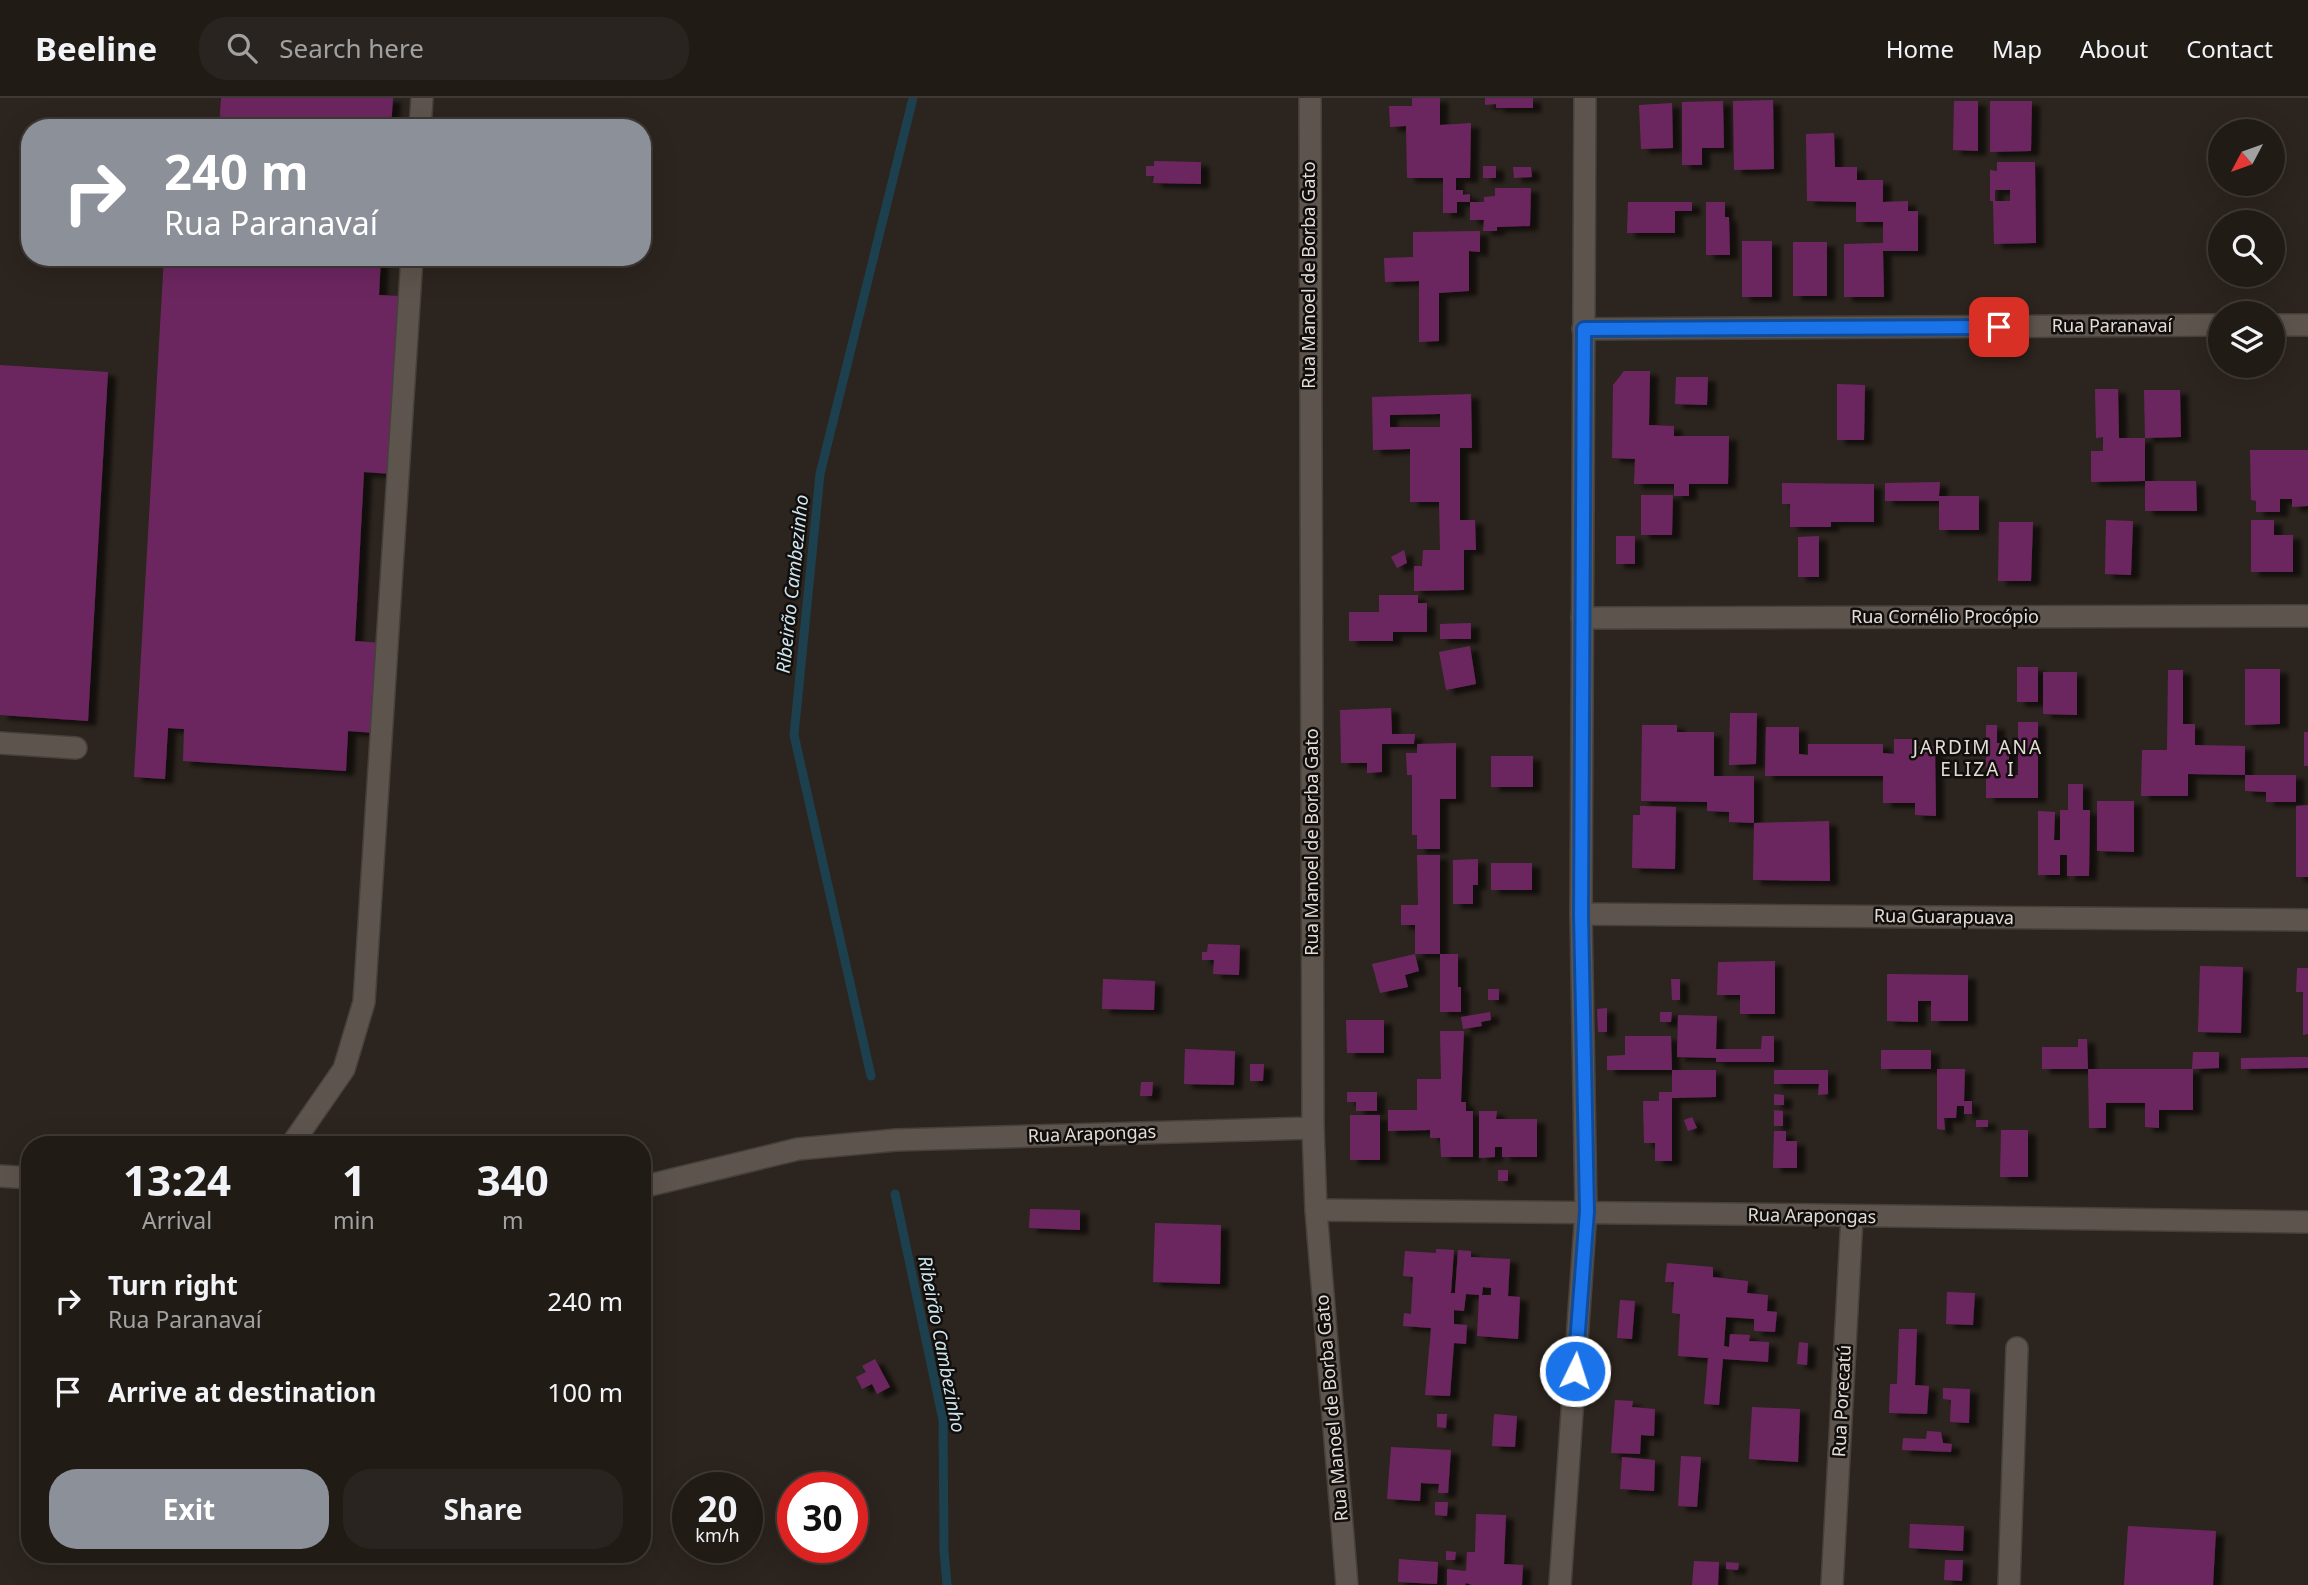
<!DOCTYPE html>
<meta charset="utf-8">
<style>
:root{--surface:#211b16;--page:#29241f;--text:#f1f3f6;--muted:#a2a1a1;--line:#3e3935;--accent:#8c9099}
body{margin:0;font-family:"Noto Sans",sans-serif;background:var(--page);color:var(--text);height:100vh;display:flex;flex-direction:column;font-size:26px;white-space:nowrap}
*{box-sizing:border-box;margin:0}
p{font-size:23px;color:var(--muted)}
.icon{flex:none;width:38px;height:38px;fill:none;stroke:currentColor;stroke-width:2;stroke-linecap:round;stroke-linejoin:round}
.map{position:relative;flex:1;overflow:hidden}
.side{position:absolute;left:21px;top:1038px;width:630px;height:427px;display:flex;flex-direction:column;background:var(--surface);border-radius:28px;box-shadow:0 7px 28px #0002,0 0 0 2px var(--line)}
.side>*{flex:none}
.banner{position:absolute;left:21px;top:21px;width:630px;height:147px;border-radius:28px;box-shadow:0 7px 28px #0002,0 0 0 2px var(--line);background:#8c9099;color:#fff;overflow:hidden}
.needle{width:46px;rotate:229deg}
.tools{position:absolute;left:2208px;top:21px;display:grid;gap:14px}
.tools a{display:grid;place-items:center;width:77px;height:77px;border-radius:50%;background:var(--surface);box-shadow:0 7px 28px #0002,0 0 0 2px var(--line);font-size:35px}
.speed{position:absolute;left:672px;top:1374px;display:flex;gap:14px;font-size:35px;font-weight:700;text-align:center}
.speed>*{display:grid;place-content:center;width:91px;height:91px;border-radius:50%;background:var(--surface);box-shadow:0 7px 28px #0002,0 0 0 2px var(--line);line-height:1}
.speed small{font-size:18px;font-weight:400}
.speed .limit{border:10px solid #d22;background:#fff;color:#111}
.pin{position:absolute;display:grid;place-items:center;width:60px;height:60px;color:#fff;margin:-30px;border-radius:14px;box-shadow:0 4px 10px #0006}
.me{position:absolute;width:77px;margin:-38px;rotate:4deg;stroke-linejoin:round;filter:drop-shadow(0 0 5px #0008)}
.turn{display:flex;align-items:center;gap:24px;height:147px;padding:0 28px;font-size:32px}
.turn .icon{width:91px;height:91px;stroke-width:2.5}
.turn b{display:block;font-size:49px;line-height:60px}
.eta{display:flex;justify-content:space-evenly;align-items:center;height:119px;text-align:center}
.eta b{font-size:42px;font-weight:700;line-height:49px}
.cta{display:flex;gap:14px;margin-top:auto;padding:14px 28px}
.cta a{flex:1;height:80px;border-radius:28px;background:var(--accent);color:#fff;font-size:28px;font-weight:700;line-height:80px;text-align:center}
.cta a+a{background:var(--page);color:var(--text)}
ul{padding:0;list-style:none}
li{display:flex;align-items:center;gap:21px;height:91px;padding:0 28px}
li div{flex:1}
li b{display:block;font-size:26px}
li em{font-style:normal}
header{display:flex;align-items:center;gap:42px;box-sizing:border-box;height:98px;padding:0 35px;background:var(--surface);border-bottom:2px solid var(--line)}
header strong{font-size:33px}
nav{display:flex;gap:38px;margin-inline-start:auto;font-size:24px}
.search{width:490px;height:63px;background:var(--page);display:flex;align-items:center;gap:18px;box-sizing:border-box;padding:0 24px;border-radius:28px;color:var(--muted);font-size:26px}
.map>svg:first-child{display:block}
</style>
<header>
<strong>Beeline</strong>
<div class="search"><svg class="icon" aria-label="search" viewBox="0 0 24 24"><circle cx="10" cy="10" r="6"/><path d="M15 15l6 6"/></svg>Search here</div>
<nav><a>Home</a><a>Map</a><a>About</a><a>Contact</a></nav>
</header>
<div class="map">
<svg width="2308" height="1487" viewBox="0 0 2308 1487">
<defs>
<filter id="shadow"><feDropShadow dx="8" dy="4.5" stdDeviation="2" flood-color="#0009"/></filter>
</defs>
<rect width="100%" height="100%" fill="#2c241e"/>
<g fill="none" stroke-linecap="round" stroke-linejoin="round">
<g stroke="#1c404e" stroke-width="9">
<path d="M871,978L794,637L820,376L913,0"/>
<path d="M895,1096L943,1322L944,1453L947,1487"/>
</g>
</g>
<g fill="#6c275e" fill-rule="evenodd" filter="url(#shadow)">
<path d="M221,0H393L391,30H219Z"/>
<path d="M1412,0H1440V27L1471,25L1470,80H1456V92H1463V97L1470,96V104H1484V99L1495,98V90H1531L1530,128L1497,129V133H1483L1484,122H1470V104H1457V115H1443V80H1407L1406,28L1390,29L1389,8H1412Z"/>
<path d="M1485,0H1533V10H1496V6L1485,7Z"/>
<path d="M1773,2L1774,71L1734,72L1733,3Z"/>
<path d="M1723,3L1724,50H1702V67H1682V4Z"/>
<path d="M1954,3H1978V53L1953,52Z"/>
<path d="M1990,3H2032L2031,53L1990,54Z"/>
<path d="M1672,5L1673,50L1641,51L1639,7Z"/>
<path d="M1834,35L1835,69H1857V82H1883V104L1908,103V113H1918V153H1883L1884,199H1844V146L1883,145V124H1856V104L1807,103L1806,36Z"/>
<path d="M1154,63L1201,64V86L1153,85L1154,78H1146V68H1154Z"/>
<path d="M1997,64H2035L2036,145L1994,146L1993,103H1990V72L1997,73ZM1995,92H2010V103H1995Z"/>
<rect x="1483" y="68" width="13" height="12"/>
<path d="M1513,69H1531L1532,79L1514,80Z"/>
<path d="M1628,104H1692V113H1675V135H1627Z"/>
<path d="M1706,104H1725V119H1729L1730,157H1706Z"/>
<path d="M1480,133V154L1469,153V193L1439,195V243L1419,244V183L1385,184L1384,160L1413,159V134Z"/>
<rect x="1742" y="143" width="30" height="56"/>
<rect x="1793" y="144" width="34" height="54"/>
<path d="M164,159H381L379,197L401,198L391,376L364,374L355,543L381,545L375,635L348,633L346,673L183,663L184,631L168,630L165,681L134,679Z"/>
<path d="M0,267L108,274L88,623L0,617Z"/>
<path d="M1624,273H1650L1649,327L1674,328V338H1729L1728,386H1689V398H1674V386H1634L1635,361L1612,360L1613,287Z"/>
<path d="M1676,279H1708L1707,307L1675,306Z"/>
<path d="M1837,286L1865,287L1864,342H1837Z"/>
<path d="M2095,291H2118L2119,340H2145V383L2091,384V353H2103V339L2096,340Z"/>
<path d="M2144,292H2180L2181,339L2145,340Z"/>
<path d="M1471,296L1472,350H1460V422H1475L1476,452H1464V492L1414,493V468H1422L1423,452H1440L1439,404H1410V351L1373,352L1372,299ZM1440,316V329H1390V317Z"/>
<path d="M2250,352H2308V408L2292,409V401H2280V414H2256V403L2251,402Z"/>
<path d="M2145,383H2196L2197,413H2145Z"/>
<path d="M1940,384L1939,398H1979V432H1939V403H1885V385Z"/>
<path d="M1782,385L1874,386V424H1831V429H1790V406H1782Z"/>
<path d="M1641,397H1673L1672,437H1641Z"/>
<path d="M2106,422L2133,423L2131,477L2105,476Z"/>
<path d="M2251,422H2274V437H2293V474H2251Z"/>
<path d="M1999,424H2033L2031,483H1998Z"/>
<rect x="1616" y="438" width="19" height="28"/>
<path d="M1819,438V479H1798V439Z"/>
<path d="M1404,452L1407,465L1397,470L1391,459Z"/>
<path d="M1379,497H1418V505H1427V534H1393V543H1349V514H1379Z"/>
<path d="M1471,525V541H1440V526Z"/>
<path d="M1470,548L1476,586L1446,592L1439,554Z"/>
<rect x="2017" y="569" width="21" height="35"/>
<path d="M2245,571H2280V626L2245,627Z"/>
<path d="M2168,572H2183V626H2195V647L2245,648V677L2188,676V698H2141L2142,652H2167Z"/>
<path d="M2043,574H2077V617L2043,616Z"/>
<path d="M1391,610L1392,636H1415L1414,646H1382V674L1367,675V665H1341L1340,612Z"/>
<path d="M1730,615H1757L1756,666L1729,667Z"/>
<path d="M2018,624H2038V700H1986V627H1997V645H2009V677H2018Z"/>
<path d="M1642,627H1677V634H1714V678H1754V725L1829,723L1830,783L1753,782L1754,725L1729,724V714L1707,713V704L1641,703Z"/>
<path d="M1766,629H1799V656L1808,657V646H1883V655L1894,656V641H1913V649L1935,648L1936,718L1915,717V705H1883V678H1765Z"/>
<rect x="2304" y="634" width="4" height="34"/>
<path d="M1456,645V701H1440V751H1417V737H1412V677H1407L1406,655H1417V646Z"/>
<rect x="1491" y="658" width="42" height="31"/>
<path d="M2245,677H2296V704H2266V694L2245,693Z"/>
<path d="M2068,686H2083V712H2090L2089,778H2067V757H2060V777H2038V713L2055,714L2054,742H2060V712H2068Z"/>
<path d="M2097,703H2134V754L2097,753Z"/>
<path d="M2308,707V779H2296V708Z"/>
<path d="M1640,708L1676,709L1675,771L1632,770L1633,717H1640Z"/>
<path d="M1417,757H1440V856H1415V827H1401V807H1418Z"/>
<path d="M1478,761V787H1473V806H1453V762Z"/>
<rect x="1491" y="765" width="41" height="27"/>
<path d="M1208,846L1240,847L1239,877L1213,876L1214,862H1202V854H1207Z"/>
<path d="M1415,856L1419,873L1405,877L1408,889L1380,895L1372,866Z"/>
<path d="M1440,856H1458V889H1461V914H1440Z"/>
<path d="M1775,863V916H1740V897H1717L1718,864Z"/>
<path d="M2200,868L2243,869L2241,935L2198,934Z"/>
<path d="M2297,870H2308V936L2303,937V894H2296Z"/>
<path d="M1887,876L1968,877V923H1931V903H1918V924L1887,923Z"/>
<path d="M1103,881L1155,883L1154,912L1102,911Z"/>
<path d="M1671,881H1680V902H1672Z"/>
<rect x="1488" y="891" width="11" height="11"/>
<path d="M1607,910V934H1598L1597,911Z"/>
<path d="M1490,914L1491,922L1481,924L1482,928L1463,931L1461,919Z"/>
<path d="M1660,914H1672L1671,924H1660Z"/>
<path d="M1678,917L1717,918L1716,951H1761L1762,938H1774V964H1716V960L1677,959Z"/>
<path d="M1346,922H1384V955H1347Z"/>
<path d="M1440,933H1464L1461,1004H1466V1013H1473V1059H1441L1440,1040H1430V1032L1388,1033V1012H1417V981H1441Z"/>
<path d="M1625,938H1671L1672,972H1607V958L1625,957Z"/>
<path d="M2078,941H2087L2088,971H2042V949H2078Z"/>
<path d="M1185,951L1235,953L1234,987L1184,986Z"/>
<rect x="1881" y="952" width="50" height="19"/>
<path d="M2193,954H2219V970L2192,971Z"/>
<path d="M2296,959H2308V970L2241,971V960Z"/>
<path d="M1250,966H1264L1263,983H1250Z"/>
<path d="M1937,971H1965L1964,1003H1972V1016H1964V1008H1957L1956,1020H1944L1945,1032L1937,1031Z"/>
<path d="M2088,971H2193V1012H2159V1030L2145,1029V1005H2106V1030H2089Z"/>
<path d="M1672,972H1716V999L1672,1000V1063H1655V1045H1644L1643,1003H1659V994H1672Z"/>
<path d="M1774,972H1828V996L1818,997L1819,986H1774Z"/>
<path d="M1141,984H1153L1152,998H1140Z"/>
<path d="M1347,994H1377V1013H1356V1004H1347Z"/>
<path d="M1774,996L1784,997V1007H1774Z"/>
<path d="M1774,1012L1783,1013V1028H1774Z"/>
<path d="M1479,1013H1497L1496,1021H1537V1059H1502V1049H1495V1059L1479,1060Z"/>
<rect x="1350" y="1017" width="30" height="45"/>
<path d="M1692,1019L1697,1030L1688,1033L1684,1022Z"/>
<rect x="1976" y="1022" width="12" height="7"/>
<path d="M2001,1032H2028V1079H2000Z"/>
<path d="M1774,1033H1786V1043H1797V1070H1773Z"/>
<rect x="1498" y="1072" width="10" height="11"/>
<path d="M1030,1111L1080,1112V1132L1029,1130Z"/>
<path d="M1155,1125L1221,1127L1220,1186L1153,1184Z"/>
<path d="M1436,1151L1454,1152L1451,1195H1455L1458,1152L1471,1153V1159L1510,1161L1508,1198L1520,1199L1518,1241L1477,1238L1479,1197L1466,1196L1464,1213L1454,1212V1226L1467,1227L1466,1246L1454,1245L1450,1298L1425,1297L1431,1230L1403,1228L1404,1215L1411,1216L1413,1179L1403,1178L1405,1153L1436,1155ZM1483,1189L1491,1190V1197H1482Z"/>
<path d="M1667,1165L1713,1169V1179L1748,1183L1747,1195L1768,1197L1767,1213L1777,1214L1775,1234L1754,1233V1221L1726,1219L1724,1248L1729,1249L1730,1236L1750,1237L1749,1243L1769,1244L1768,1264L1723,1261L1719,1307L1704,1306L1708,1260L1678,1258L1680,1216L1672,1215L1674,1184H1665Z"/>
<path d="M1947,1194L1975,1195L1973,1227L1946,1226Z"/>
<path d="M1620,1202L1635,1203L1632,1241L1617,1240Z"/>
<path d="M1899,1231H1917L1915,1287L1929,1288L1927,1316L1889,1315L1890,1286H1897Z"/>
<path d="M1799,1244L1808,1245L1807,1267L1797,1266Z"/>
<path d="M875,1261L890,1289L877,1296L872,1286L862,1291L856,1279L866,1274L862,1268Z"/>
<path d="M1943,1290L1970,1291L1969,1325L1950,1324L1951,1302L1943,1301Z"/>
<path d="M1615,1302L1633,1303L1632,1309L1655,1311L1654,1338L1641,1337L1640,1356L1611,1355Z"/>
<path d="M1752,1309L1800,1311L1798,1364L1749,1361Z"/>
<path d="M1437,1316H1447L1446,1330L1437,1329Z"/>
<path d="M1494,1316L1517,1318L1515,1349L1492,1348Z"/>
<path d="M1927,1333L1941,1334L1943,1345L1952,1346L1951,1354L1902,1352L1903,1340L1926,1341Z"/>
<path d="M1391,1349L1451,1352L1448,1395H1438L1439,1386L1421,1385L1420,1403L1387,1401Z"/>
<path d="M1681,1358L1701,1359L1697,1409L1678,1408Z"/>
<path d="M1622,1359L1655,1362L1654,1393L1620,1391Z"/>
<path d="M1435,1404H1448L1447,1418L1435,1417Z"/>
<path d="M1476,1416L1506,1417L1504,1466L1523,1467L1522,1487H1472L1466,1485L1465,1487H1447V1471L1466,1473L1467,1454H1475Z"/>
<path d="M1910,1426L1964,1428L1963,1453L1909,1450Z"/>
<path d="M2128,1428L2216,1433L2213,1487H2124Z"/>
<path d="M1446,1453L1456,1454L1455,1462H1446Z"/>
<path d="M1399,1461L1438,1464L1437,1486L1398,1484Z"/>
<path d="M1945,1462H1963L1962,1483L1944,1482Z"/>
<path d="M1694,1463L1719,1464L1718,1487H1692Z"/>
<path d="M1726,1464L1739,1465L1738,1472L1726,1471Z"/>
</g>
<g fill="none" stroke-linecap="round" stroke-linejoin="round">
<g stroke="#45403a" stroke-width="24">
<g id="minor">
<path d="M1310,0L1313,1030L1316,1112L1347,1487"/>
<path d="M420,30L422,0"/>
<path d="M2273,227H2308"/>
<path d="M1583,231L2221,227"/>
<path d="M1582,520L2308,518"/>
<path d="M0,645L76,650"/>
<path d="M1581,816L2308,822"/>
<path d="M292,1046L344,971L364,904L412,159"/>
<path d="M0,1078L30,1080"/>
<path d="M642,1089L798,1051L896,1042L1313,1030"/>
<path d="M1316,1112C1647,1113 1977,1120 2308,1124"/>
<path d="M1560,1487L1586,1113L1581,816L1585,0"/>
<path d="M1832,1487L1852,1119"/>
<path d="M2009,1487L2017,1250"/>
</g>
</g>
<use href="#minor" stroke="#5d544d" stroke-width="21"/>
</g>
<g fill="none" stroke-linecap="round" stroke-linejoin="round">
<g stroke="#114b97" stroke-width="18">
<path id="route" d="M1575,1273L1587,1113L1581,816L1584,231L1999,229"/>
</g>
<use href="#route" stroke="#1a73e8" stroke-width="12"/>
</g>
<g text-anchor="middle" stroke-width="5" stroke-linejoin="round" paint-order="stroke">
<g font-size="18" fill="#e2ddd9" stroke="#120e0c">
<text transform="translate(1309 177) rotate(-90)" y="6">Rua Manoel de Borba Gato</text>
<text x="2112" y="234">Rua Paranavaí</text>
<text x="1945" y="525">Rua Cornélio Procópio</text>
<text transform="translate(1312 744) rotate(-90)" y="6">Rua Manoel de Borba Gato</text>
<text transform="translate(1944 819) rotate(1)" y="6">Rua Guarapuava</text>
<text transform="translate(1092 1036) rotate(-2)" y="6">Rua Arapongas</text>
<text transform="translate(1812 1118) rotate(1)" y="6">Rua Arapongas</text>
<text transform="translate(1842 1303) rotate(-87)" y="6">Rua Porecatú</text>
<text transform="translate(1332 1310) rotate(-95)" y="6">Rua Manoel de Borba Gato</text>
</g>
<g font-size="19" font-style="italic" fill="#cce5f0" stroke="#120e0c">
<text transform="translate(792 486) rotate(-84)" y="7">Ribeirão Cambezinho</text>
<text transform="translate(942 1246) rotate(79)" y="7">Ribeirão Cambezinho</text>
</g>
<g font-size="19" letter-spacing="2" fill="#e2ddd9" stroke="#120e0c">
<text x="1978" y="656">JARDIM ANA<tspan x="1978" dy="22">ELIZA I</tspan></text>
</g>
</g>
</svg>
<div class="tools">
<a><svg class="needle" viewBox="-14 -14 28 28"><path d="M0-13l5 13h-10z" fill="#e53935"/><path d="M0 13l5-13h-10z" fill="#a2a1a1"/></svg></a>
<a><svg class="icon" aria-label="search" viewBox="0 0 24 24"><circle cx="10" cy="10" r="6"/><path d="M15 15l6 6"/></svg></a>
<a><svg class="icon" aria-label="layers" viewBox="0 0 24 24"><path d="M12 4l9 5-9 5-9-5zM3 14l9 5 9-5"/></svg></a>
</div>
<div class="speed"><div>20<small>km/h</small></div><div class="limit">30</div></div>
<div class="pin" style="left:1999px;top:229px;background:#d93025"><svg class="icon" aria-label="arrive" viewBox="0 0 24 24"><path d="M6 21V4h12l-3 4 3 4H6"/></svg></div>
<svg class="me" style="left:1575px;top:1273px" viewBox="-20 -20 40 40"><circle r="17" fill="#1a73e8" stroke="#fff" stroke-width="3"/><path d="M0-11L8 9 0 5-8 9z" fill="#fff"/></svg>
<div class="banner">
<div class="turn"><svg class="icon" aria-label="right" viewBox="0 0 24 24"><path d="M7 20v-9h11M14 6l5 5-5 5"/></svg><div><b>240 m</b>Rua Paranavaí</div></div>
</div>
<section class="side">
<div class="eta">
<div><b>13:24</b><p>Arrival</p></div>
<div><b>1</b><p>min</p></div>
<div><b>340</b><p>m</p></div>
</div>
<ul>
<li><svg class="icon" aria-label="right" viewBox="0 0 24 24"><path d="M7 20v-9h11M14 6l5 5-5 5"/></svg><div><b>Turn right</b><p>Rua Paranavaí</p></div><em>240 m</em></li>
<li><svg class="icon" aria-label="arrive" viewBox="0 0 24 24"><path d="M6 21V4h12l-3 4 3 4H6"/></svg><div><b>Arrive at destination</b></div><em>100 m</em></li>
</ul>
<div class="cta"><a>Exit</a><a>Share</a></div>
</section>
</div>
